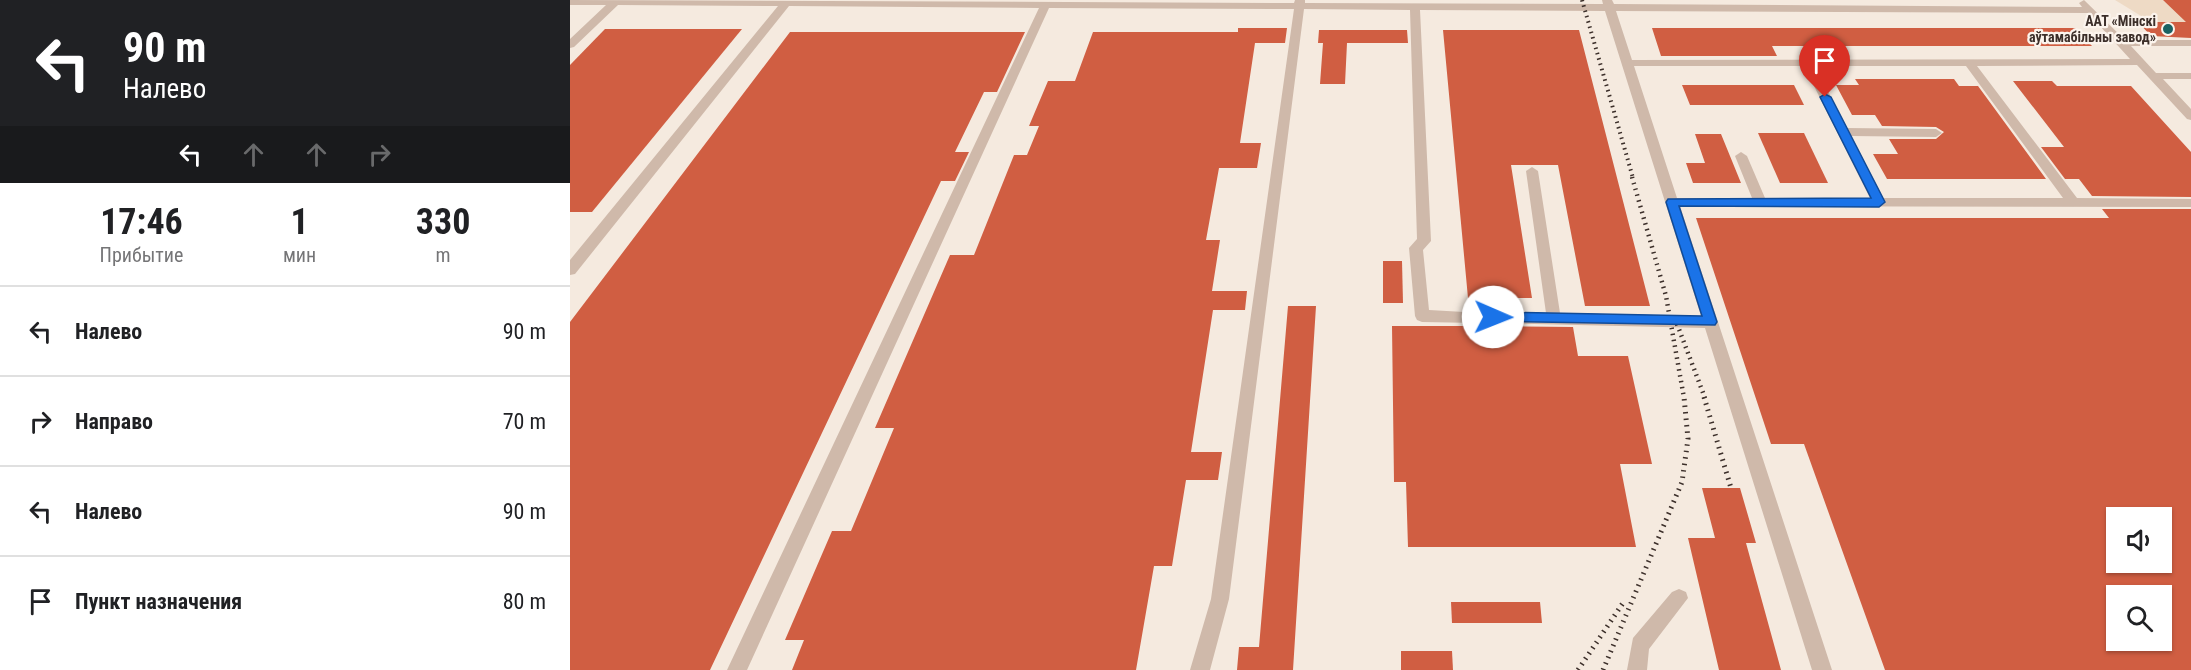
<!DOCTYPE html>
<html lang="ru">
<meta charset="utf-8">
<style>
:root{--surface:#fff;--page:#f2f2f2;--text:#202124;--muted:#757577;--line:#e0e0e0}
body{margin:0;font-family:"Roboto Condensed",sans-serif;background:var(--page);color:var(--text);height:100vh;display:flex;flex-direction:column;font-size:22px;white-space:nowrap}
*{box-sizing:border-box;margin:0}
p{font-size:20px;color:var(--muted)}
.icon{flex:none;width:33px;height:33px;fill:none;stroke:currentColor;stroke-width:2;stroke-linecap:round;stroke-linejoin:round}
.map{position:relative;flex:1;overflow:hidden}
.panel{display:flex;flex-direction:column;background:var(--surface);width:570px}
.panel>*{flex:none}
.hud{background:#202124;color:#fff;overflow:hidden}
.buttons{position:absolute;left:1536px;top:507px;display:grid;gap:12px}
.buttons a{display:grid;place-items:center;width:66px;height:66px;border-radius:0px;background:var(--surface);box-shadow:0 2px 4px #0004;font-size:30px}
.pin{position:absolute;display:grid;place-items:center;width:51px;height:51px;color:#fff;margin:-62px -26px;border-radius:50% 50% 50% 0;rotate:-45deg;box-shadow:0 0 6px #0007}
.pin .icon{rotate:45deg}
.me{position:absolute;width:66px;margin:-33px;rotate:91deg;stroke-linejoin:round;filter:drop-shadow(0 0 4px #0008)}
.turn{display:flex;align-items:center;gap:21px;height:126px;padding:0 24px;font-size:27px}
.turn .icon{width:78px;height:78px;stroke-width:2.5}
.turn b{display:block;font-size:42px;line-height:51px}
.lanes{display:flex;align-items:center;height:57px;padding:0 24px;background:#0003;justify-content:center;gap:30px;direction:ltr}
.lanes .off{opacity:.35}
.eta{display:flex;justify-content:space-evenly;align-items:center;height:102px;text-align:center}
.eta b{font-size:36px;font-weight:700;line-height:42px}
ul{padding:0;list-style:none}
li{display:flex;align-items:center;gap:18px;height:90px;padding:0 24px;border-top:2px solid var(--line)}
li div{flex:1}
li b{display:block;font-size:22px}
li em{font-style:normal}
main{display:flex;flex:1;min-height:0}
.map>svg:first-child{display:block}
</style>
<main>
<section class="panel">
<div class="hud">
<div class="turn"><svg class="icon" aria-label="left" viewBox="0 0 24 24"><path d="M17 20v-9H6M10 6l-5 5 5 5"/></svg><div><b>90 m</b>Налево</div></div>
<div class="lanes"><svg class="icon" aria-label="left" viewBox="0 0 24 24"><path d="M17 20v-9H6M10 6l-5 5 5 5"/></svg><svg class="icon off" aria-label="ahead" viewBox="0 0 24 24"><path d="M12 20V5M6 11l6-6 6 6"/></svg><svg class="icon off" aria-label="ahead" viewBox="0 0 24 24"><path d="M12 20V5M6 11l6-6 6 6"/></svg><svg class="icon off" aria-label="right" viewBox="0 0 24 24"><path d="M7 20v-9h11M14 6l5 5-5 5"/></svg></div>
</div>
<div class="eta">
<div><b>17:46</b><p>Прибытие</p></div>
<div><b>1</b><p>мин</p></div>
<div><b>330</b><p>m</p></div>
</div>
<ul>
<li><svg class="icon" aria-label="left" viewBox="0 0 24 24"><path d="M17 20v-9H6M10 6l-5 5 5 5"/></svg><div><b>Налево</b></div><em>90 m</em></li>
<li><svg class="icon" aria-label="right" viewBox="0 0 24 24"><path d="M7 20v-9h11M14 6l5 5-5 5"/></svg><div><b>Направо</b></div><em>70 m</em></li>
<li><svg class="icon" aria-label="left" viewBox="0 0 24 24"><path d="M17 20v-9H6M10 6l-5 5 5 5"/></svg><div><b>Налево</b></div><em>90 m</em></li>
<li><svg class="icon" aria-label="arrive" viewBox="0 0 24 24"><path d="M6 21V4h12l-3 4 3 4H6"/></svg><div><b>Пункт назначения</b></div><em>80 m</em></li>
</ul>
</section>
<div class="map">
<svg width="1621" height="670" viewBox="0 0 1621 670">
<rect width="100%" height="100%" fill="#f5eadf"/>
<path fill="#eedac5" d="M1545,0H1593L1621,22H1581Z"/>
<g fill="#d05e42" fill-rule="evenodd">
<path d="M1593,0H1621V38L1581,36L1568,22H1616Z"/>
<path d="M668,28H717L715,43H685L670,143H691L687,168H649L636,240H650L642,291H677L675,310H643L621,452H652L648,480H616L602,566H584L566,670H222L234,640H215L262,531H281L324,428H305L380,255H404L444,155H457L469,126H459L478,81H505L523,32H668Z"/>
<path d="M1082,28H1505L1522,46H1202L1207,56H1091Z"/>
<path d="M35,29H172L22,212H0V65Z"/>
<path d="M749,30H837L838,43H777L775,84H750L753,43H748Z"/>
<path d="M873,30H1009L1080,306H1015L988,165H941L962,298H921L922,309L915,314L912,311L907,310L905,298H898Z"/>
<path d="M220,32H455L427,92H414L385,152H399L385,181H371L140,670H0V322Z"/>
<path d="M1285,79H1384L1389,86H1408L1476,179H1317L1303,154H1328L1319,139H1366L1374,132L1366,127L1312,126L1305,115H1282L1266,85H1289Z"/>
<path d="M1443,81H1482L1487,86H1561L1621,152V197L1522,196L1509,179H1495L1471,147H1494Z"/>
<path d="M1112,85H1224L1234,105H1120Z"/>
<path d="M1188,133H1234L1258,183H1210Z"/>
<path d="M1125,134H1151L1171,183H1123L1116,163H1135Z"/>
<path d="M1532,209H1621V670H1315L1234,444H1201L1126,218H1539ZM1546,518H1592V562H1546ZM1546,596H1592V640H1546Z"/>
<path d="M813,261H832L833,303H813Z"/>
<path d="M718,306H746L723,670H667L669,647H689Z"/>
<path d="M915,320L924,326L1003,327L1008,356H1058L1082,464H1050L1066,547H838L836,482H824L822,326H908Z"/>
<path d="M1132,488H1170L1186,543H1176L1211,670H1149L1118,538H1145Z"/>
<path d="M881,602H970L972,623H882Z"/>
<path d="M831,651H882L883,670H831Z"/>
</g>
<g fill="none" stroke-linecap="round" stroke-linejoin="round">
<g fill="#cfb9aa" fill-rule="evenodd">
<path d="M0,0L724,3L725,0H735V3L1033,4L1032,0H1042L1044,4L1512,7L1509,3L1514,0L1555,40H1621V46H1561L1586,73H1621V79H1593L1621,109V120L1617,119L1567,65L1407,66L1507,198L1621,199V207L1110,206L1262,670H1242L1135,328L923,323L918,321L916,317L918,313L923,311L976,313L956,171L962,167L968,171L990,313L1131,316L1035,11L850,10L861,241L853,250L859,310L912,313L914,317L912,321L907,323L852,322L847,320L845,316L839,248L847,239L840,10L734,9L659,599L640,670H620L641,599L724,9L479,8L177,670H157L469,8L219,6L5,274L0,275V260L208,6L48,5L4,47L0,48V39L36,5H0ZM1046,11L1518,13L1560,59L1062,60ZM1064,66H1234L1300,198H1195L1177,156L1171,152L1165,156L1182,198H1107ZM1245,66H1396L1493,198H1313L1281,136L1366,137L1372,133L1366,129L1277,128Z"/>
<path d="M1109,589L1116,592L1118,598L1079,649L1077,670H1057L1063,638L1102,592Z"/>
</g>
<path stroke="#3c2f2a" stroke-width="4" stroke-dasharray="1.5 4" stroke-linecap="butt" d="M1012,0L1063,178"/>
<g stroke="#3c2f2a" stroke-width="4.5" stroke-dasharray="1.5 4.5" stroke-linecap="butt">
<path d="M1062,177L1096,296L1114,398"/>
<path d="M1107,324L1135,398"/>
</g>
<g stroke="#3c2f2a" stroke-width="5" stroke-dasharray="1.5 5" stroke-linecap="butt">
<path d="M1134,397L1161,488"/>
<path d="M1008,670L1055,600"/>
<path d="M1033,670L1112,482L1118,439L1114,397"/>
</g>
</g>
<path fill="#1a73e8" stroke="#114b97" stroke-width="1.5" d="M1255,94L1261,97L1315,202L1309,207L1109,206L1147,322L1145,325L918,321L916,317L923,312L1132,316L1096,202L1098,199L1301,198L1250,97Z"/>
<circle fill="#1b6162" stroke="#fcf4ed" stroke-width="2" cx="1598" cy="29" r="6"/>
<g text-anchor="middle" stroke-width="4.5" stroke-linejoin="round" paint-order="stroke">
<g font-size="14" font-weight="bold" fill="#3c2f2a" stroke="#fcf4ed" text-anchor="end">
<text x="1586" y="26">ААТ «Мінскі<tspan x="1586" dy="16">аўтамабільны завод»</tspan></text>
</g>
</g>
</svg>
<div class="buttons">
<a><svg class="icon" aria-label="sound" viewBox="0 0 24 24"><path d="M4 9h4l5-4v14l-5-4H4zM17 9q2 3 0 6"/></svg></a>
<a><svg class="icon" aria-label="search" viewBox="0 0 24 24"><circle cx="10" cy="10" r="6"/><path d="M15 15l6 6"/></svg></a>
</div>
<div class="pin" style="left:1255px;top:97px;background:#d93025"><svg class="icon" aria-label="arrive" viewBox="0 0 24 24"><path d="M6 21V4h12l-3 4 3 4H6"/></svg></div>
<svg class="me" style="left:923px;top:317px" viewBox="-20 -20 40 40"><circle r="19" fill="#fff"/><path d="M0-13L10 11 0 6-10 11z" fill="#1a73e8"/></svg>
</div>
</main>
